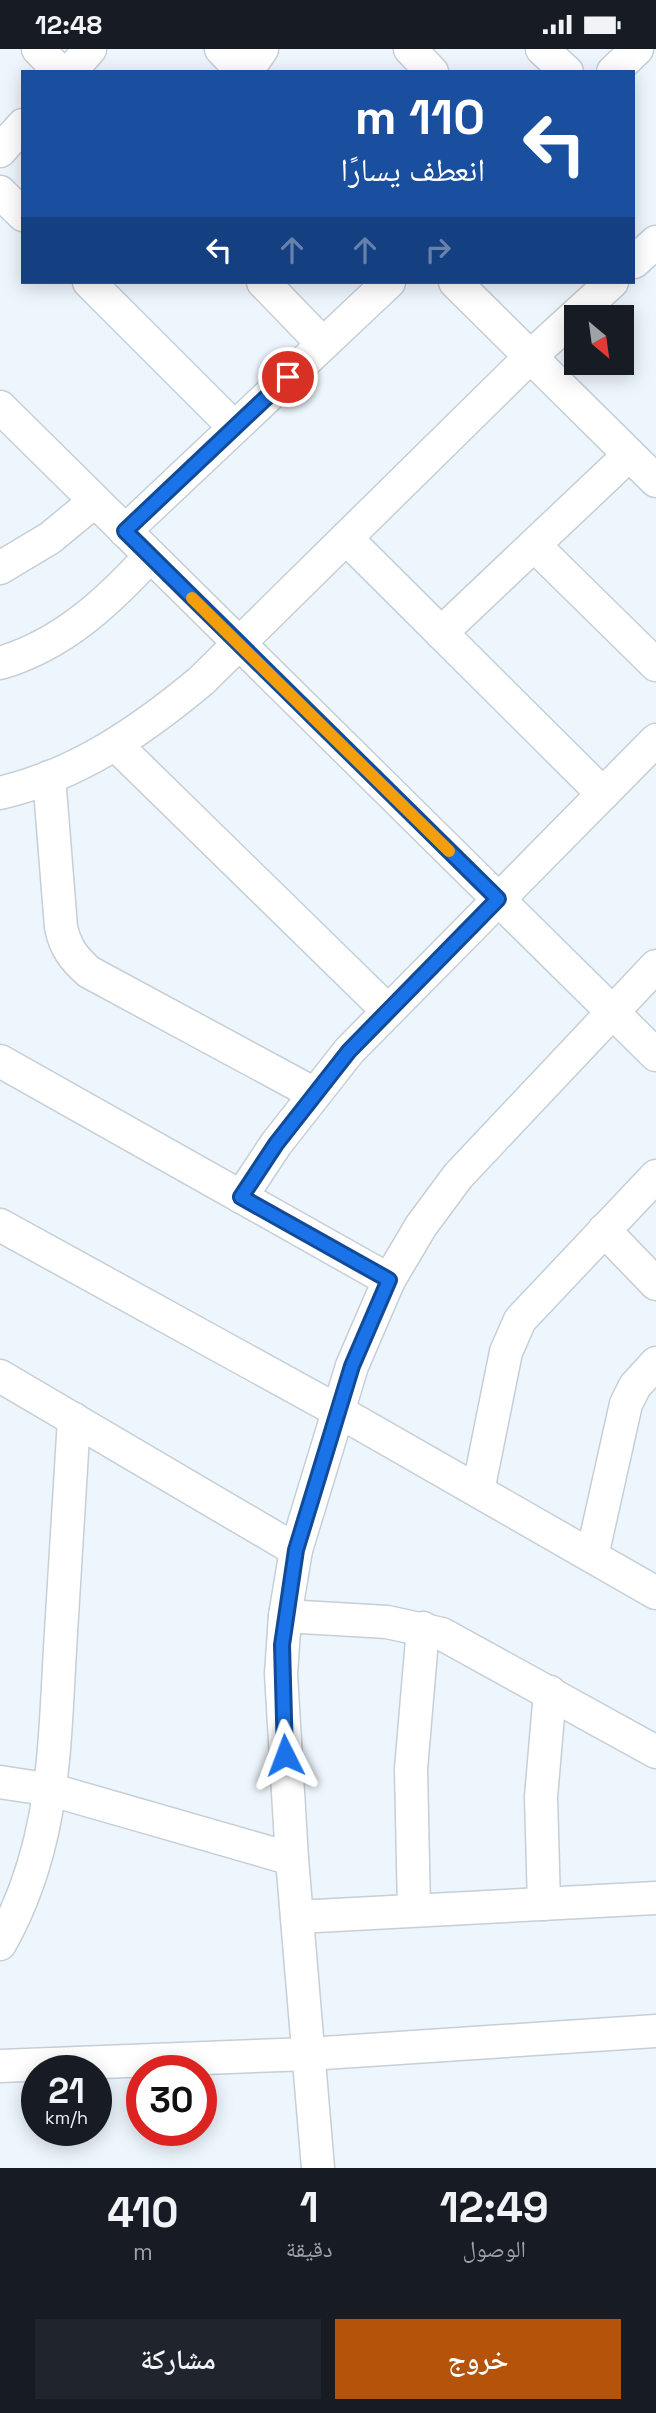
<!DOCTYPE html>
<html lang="ar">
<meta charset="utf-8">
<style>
:root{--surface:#171b24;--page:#20242c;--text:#f1f3f6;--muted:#9ea1a6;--accent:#b45309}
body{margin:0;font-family:"Space Grotesk","Noto Naskh Arabic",sans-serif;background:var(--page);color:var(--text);direction:rtl;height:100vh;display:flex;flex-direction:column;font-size:26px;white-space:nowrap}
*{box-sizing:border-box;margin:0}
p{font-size:23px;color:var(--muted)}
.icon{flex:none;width:38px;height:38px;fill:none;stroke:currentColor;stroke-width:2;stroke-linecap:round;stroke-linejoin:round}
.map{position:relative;height:2119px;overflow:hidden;direction:ltr}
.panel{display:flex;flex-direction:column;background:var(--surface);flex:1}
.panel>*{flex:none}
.hud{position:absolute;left:21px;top:21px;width:614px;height:214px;border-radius:0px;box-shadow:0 4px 18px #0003;direction:rtl;background:#1a4fa0;color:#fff;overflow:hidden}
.needle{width:46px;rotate:151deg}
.fabs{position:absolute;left:564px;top:256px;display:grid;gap:14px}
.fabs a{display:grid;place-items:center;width:70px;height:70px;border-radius:0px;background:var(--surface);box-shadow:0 4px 18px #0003;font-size:35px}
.speed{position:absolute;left:21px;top:2006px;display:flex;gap:14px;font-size:35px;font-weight:700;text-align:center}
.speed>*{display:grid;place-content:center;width:91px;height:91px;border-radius:50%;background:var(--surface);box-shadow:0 4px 18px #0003;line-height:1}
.speed small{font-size:18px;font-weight:400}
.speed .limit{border:10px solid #d22;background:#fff;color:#111}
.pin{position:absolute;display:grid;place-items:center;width:60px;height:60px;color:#fff;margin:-30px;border:4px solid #fff;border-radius:50%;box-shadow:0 2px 7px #0007}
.me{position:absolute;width:77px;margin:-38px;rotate:357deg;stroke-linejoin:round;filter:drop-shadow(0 0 5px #0008)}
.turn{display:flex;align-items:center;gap:24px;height:147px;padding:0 35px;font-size:32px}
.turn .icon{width:91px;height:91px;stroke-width:2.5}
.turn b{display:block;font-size:49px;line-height:60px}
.lanes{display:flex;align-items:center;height:66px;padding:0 35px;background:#0003;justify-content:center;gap:35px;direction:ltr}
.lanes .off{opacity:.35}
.eta{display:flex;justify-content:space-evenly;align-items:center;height:119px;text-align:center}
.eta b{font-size:42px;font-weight:600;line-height:49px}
.button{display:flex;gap:14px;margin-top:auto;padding:14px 35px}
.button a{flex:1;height:80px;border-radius:0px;background:var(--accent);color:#fff;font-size:28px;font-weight:600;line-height:80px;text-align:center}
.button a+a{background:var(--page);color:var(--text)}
.status{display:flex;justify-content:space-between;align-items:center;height:49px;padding:0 35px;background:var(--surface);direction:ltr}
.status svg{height:19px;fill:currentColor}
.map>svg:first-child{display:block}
</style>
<div class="status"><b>12:48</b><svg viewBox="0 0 49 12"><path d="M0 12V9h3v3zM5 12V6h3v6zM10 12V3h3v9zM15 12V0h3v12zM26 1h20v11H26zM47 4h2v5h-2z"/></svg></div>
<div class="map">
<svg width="656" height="2119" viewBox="0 0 656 2119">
<rect width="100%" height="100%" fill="#edf6fd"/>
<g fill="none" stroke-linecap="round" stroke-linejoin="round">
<g stroke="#c6ced6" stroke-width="35">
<g id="minor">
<path d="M38,0L60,23"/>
<path d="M221,0L243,23"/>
<path d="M410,0L432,23"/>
<path d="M542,0L567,23"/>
<path d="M70,23L90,0"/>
<path d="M246,23L262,0"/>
<path d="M613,23L637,0"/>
<path d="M0,102L23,76"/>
<path d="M0,143L23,166"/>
<path d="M634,213L656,193"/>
<path d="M89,233L234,378"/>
<path d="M263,233L323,295"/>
<path d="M455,233L656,432"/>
<path d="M0,358L656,1006"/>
<path d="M125,482L389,233"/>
<path d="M346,489L603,745"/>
<path d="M534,496L656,616"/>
<path d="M0,519L50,489L95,452"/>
<path d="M441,584L629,406"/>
<path d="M0,614C62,596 108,553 150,507"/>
<path d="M116,696L387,961"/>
<path d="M49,728L61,878C65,898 74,910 89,923L313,1044"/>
<path d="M0,744C77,726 141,682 201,632L530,308L612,233"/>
<path d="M0,1012L389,1231"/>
<path d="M241,1148L276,1095L349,1002L656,691"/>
<path d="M0,1176L338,1362L656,1544"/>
<path d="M604,1181L656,1235"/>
<path d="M0,1327L296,1501"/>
<path d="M478,1442L506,1303L520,1271L656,1127"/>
<path d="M592,1507L626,1355L635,1337L656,1314"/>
<path d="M285,1567L387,1573L442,1585L656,1703"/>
<path d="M0,1733L52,1741L292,1810"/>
<path d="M544,1855L541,1748L550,1643"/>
<path d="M414,1861L411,1720L423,1579"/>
<path d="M297,1868L656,1849"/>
<path d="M0,1895C54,1799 54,1706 60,1600C65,1523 69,1447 74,1370"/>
<path d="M0,2017L308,2005L656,1982"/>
<path d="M318,2119L292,1810L281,1625L285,1567L296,1501L352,1317L389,1231L421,1177L458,1127L656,917"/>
</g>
</g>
<use href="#minor" stroke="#fff" stroke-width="32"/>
</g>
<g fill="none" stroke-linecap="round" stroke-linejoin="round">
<g stroke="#114b97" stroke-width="18">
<path id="route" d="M285,1706L282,1596L296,1501L352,1317L389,1231L241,1148L276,1095L349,1002L498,850L125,482L288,328"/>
</g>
<use href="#route" stroke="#1a73e8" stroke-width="12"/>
<path stroke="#f59e0b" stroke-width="12" d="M192,549L449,802"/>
</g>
</svg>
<div class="fabs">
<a><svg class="needle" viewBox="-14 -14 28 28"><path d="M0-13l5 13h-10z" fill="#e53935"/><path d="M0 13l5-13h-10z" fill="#9ea1a6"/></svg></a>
</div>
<div class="speed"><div>21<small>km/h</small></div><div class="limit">30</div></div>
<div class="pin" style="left:288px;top:328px;background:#d93025"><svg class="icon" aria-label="arrive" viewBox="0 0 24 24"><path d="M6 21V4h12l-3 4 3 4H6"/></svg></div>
<svg class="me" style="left:285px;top:1706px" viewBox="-20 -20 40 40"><path d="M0-17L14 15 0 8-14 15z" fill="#1a73e8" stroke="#fff" stroke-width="4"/></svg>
<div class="hud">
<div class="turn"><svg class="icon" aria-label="left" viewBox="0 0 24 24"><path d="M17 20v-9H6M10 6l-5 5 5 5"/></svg><div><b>110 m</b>انعطف يسارًا</div></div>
<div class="lanes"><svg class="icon" aria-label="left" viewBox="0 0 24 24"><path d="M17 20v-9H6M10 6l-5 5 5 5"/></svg><svg class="icon off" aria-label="ahead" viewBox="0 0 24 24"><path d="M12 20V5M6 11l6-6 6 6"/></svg><svg class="icon off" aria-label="ahead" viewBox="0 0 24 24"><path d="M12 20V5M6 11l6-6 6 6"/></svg><svg class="icon off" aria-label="right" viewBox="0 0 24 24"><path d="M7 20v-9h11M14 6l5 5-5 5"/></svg></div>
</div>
</div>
<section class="panel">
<div class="eta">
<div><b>12:49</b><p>الوصول</p></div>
<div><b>1</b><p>دقيقة</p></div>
<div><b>410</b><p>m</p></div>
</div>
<div class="button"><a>خروج</a><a>مشاركة</a></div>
</section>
